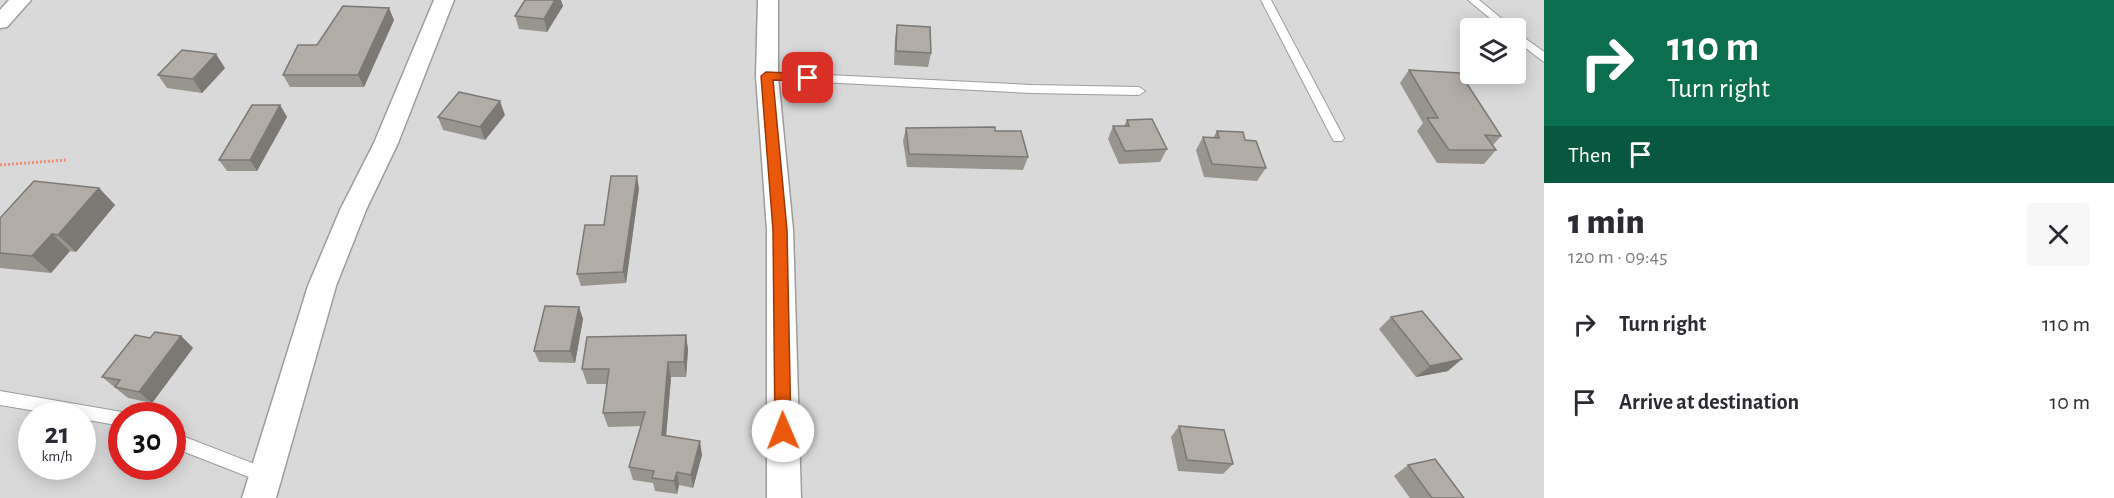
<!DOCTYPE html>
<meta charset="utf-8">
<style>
:root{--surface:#fff;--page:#f7f7f7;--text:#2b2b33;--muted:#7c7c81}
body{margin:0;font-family:"Alegreya Sans",sans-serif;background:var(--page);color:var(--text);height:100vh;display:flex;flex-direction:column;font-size:22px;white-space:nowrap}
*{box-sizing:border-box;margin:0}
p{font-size:20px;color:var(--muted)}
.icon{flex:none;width:33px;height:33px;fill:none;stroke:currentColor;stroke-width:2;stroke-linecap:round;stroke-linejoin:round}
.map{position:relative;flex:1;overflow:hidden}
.drawer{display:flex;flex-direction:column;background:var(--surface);width:570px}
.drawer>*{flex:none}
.hud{background:#0b6e4f;color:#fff;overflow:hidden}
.fabs{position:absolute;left:1460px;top:18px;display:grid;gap:12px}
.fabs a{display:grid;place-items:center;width:66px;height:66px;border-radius:6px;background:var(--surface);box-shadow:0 3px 15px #0003;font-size:30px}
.speed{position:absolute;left:18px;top:402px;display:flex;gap:12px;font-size:30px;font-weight:700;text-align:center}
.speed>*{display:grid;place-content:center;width:78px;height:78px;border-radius:50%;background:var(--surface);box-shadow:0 3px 15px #0003;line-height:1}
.speed small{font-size:15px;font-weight:400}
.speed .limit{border:9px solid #d22;background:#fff;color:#111}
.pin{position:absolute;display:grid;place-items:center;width:51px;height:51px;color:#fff;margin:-26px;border-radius:12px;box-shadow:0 3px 9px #0006}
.me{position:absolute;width:66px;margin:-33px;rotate:359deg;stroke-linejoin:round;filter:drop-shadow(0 0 4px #0008)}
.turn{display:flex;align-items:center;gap:21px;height:126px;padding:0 24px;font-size:27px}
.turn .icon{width:78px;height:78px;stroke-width:2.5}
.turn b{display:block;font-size:42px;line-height:51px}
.then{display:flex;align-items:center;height:57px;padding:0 24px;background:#0003;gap:12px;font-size:22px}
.round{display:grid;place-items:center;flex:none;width:63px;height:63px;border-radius:6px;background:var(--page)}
.overview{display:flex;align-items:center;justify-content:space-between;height:102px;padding:0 24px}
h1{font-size:36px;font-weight:800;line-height:45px}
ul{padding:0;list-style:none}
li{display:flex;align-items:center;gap:18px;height:78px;padding:0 24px}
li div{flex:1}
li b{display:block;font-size:22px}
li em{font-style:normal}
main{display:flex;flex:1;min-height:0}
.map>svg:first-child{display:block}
</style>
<main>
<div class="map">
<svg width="1544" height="498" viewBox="0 0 1544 498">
<rect width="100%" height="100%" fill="#eceae2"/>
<path fill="#dad9d9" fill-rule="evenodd" d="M0,0H1544V498H0ZM1470,28H1515V74H1470ZM32,416H82V466H32ZM122,416H172V466H122Z"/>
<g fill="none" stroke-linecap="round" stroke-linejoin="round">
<g stroke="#9d9d9d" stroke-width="2">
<g id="service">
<path d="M1261,0H1271L1344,138L1342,141H1334L1332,138Z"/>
<path d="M1468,0H1479L1513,28H1502Z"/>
<path d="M1515,31L1544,52V62L1515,40Z"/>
<path d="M767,72L1031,85L1139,87L1145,91L1139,95L1031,93L763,79V73Z"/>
<path d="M0,391L122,412L128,416H122V426L82,419V416H66L0,405Z"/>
<path d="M172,432L270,470L272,475L270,480L264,483L172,447Z"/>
</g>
</g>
<g stroke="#9d9d9d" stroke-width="3">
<g id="minor">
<path d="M9,0H31L7,27L0,28V10Z"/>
<path d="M434,0H454L398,143L366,210L336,286L276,498H242L308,286L340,210L374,143Z"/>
<path d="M758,0H778V76L793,230L801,498H767V230L756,76Z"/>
</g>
</g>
<path stroke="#eb8f74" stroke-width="3" stroke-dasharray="2 2" stroke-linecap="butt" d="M0,165L66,160"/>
<use href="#service" fill="#fff" fill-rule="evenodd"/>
<use href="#minor" fill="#fff" fill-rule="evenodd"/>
</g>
<g fill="#98948e">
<path d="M563,6L547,32L519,29L515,16Z"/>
<path d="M394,20L364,87H290L283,75L317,45Z"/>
<path d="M897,25L931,53L928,67L894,65L895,38Z"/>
<path d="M225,68L202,93L167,88L158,75Z"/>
<path d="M1409,70L1501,136L1493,145L1496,150L1484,164L1437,163L1417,131L1423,123L1400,83Z"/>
<path d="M280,105L287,117L257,171H227L219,160Z"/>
<path d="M505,115L485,140L443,130L438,117Z"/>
<path d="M1127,120L1167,149L1160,162L1119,164L1108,139L1113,126H1124Z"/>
<path d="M906,128L995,131L1028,157L1023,170L907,167L903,141Z"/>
<path d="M1217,131L1245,140L1266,168L1257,181L1204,177L1196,150L1203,137L1213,138Z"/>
<path d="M99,188L115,205L76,252L70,251L51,273L0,268V218Z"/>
<path d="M639,188L626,283L581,286L577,274L604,225Z"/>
<path d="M579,307L583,319L575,363L539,362L534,351Z"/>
<path d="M1391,317L1448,371L1416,377L1379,329Z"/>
<path d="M686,335L688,350L686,377H671L666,436L702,455L693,488L679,485L677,494L655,491L653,483L633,480L629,467L641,426L608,427L603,413L607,384H587L582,369Z"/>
<path d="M181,336L193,348L152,403L128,398L102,377L150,338Z"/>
<path d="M1179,426L1233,464L1223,474L1178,471L1171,437Z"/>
<path d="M1408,465L1464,498H1410L1394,476Z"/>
</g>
<g fill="#7c7874">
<path d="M555,0H561L563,6L547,32L544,19Z"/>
<path d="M389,8L394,20L364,87L358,75Z"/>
<path d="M216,54L225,68L202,93L193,79Z"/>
<path d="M500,101L505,115L485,140L480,127Z"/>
<path d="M280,105L287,117L257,171L250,160Z"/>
<path d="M637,176L639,188L626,283L623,272Z"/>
<path d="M99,188L115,205L76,252L58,235Z"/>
<path d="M52,234L70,251L51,273L32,256Z"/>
<path d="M579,307L583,319L575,363L570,351Z"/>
<path d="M686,335L688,350L686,377L684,362Z"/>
<path d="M181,336L193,348L152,403L139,392Z"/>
<path d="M1462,359L1448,371L1416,377L1430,366Z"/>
<path d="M668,362L671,377L665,449L662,435Z"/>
<path d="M700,441L702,455L693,488L691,475Z"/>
<path d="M677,472L679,485L677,494L674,481Z"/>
</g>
<g fill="#b1aca5" stroke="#7c7874" stroke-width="1.5">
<path d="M525,0H555L544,19L515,16Z"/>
<path d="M343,6L389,8L358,75H283L298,45H317Z"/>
<path d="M897,25L930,27L931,53L896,51Z"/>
<path d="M182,50L216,54L193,79L158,75Z"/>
<path d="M1409,70L1460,73L1501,136L1485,135L1496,150H1449L1427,118H1438Z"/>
<path d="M459,92L500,101L480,127L438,117Z"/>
<path d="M252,105H280L250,160H219Z"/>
<path d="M1152,119L1167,149L1125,151L1113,126H1129L1127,120Z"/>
<path d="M995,127V131H1021L1028,157L909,154L906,128Z"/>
<path d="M1217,131L1243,132L1245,140L1256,141L1266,168L1212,164L1203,137L1219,138Z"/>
<path d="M611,176H637L623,272L577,274L585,225H604Z"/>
<path d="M34,181L99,188L58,235L52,234L32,256L0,253V218Z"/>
<path d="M545,306L579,307L570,351H534Z"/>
<path d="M1422,311L1462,359L1430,366L1391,317Z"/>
<path d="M155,332L181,336L139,392L115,387L120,380L102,377L135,335L150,338Z"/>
<path d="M686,335L684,362H668L662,435L700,441L691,475L677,472L674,481L652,478L654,471L629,467L645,412L603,413L609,369H582L587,337Z"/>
<path d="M1179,426L1224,430L1233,464L1187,460Z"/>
<path d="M1435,459L1464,498H1432L1408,465Z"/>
</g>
<path fill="#ea580c" stroke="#983908" stroke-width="1.5" d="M766,72L808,74L813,78L808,81L773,80L787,230L791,431L789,436L783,438L777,436L775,431L773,230L761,76Z"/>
</svg>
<div class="fabs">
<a><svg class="icon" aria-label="layers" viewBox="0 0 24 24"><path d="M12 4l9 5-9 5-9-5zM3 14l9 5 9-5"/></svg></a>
</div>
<div class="speed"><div>21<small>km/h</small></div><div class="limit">30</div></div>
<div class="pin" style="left:808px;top:78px;background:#d93025"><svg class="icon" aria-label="arrive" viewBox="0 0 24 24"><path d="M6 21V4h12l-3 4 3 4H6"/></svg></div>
<svg class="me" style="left:783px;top:431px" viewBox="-20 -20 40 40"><circle r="19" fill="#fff"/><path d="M0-13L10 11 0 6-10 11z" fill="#ea580c"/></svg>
</div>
<section class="drawer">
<div class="hud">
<div class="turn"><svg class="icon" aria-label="right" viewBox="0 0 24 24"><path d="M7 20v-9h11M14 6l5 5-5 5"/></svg><div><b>110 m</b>Turn right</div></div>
<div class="then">Then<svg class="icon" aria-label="arrive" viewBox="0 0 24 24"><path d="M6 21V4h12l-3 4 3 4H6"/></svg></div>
</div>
<div class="overview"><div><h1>1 min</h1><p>120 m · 09:45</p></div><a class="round"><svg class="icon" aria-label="close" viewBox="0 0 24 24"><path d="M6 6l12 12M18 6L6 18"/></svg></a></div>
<ul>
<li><svg class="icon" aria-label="right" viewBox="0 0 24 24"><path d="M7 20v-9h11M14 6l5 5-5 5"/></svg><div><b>Turn right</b></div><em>110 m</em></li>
<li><svg class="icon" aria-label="arrive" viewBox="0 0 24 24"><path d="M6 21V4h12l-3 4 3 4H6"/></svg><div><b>Arrive at destination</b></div><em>10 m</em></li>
</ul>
</section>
</main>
